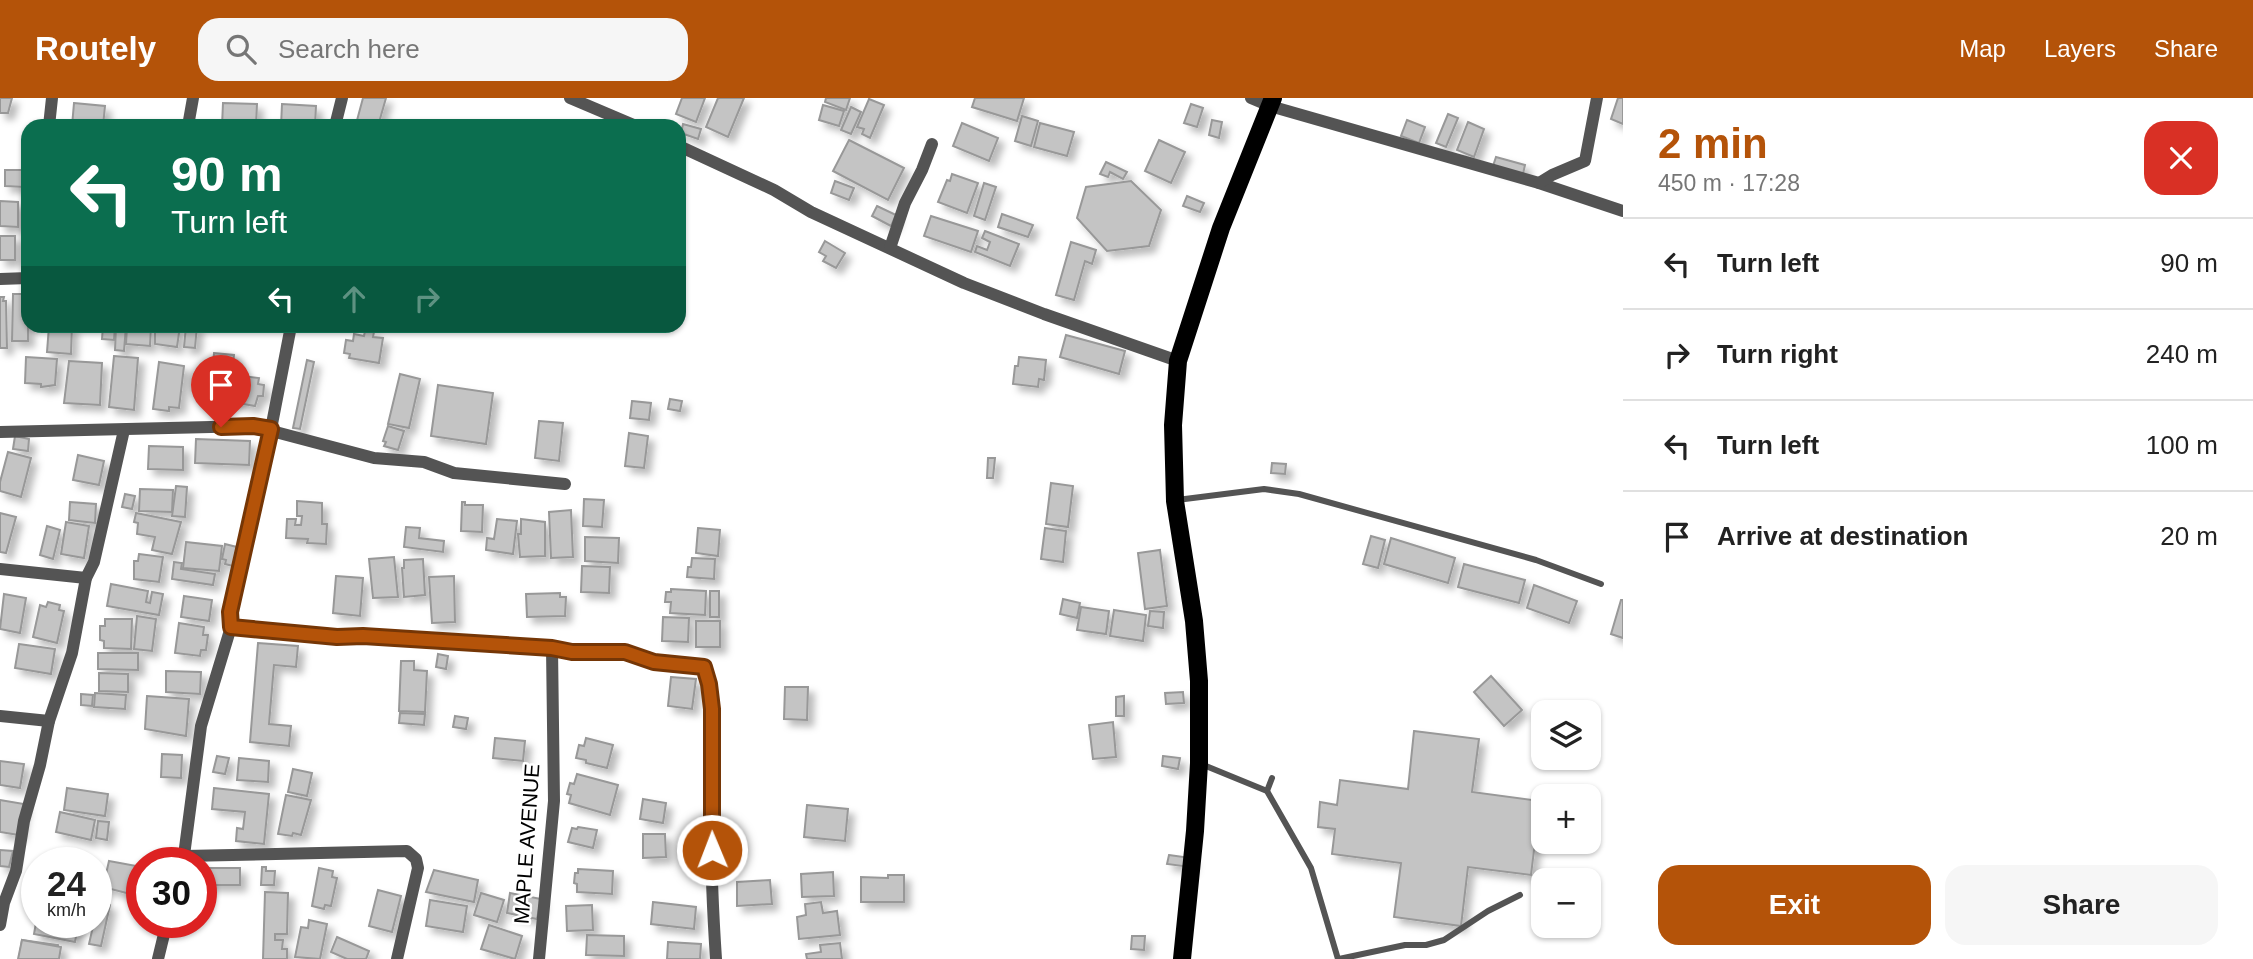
<!DOCTYPE html>
<meta charset="utf-8">
<style>
:root{--surface:#fff;--page:#f6f6f6;--text:#222;--muted:#767676;--line:#e0e0e0;--accent:#b45309}
body{margin:0;font-family:Arial,sans-serif;background:var(--page);color:var(--text);height:100vh;display:flex;flex-direction:column;font-size:26px;white-space:nowrap}
*{box-sizing:border-box;margin:0}
p{font-size:23px;color:var(--muted)}
.icon{flex:none;width:38px;height:38px;fill:none;stroke:currentColor;stroke-width:2;stroke-linecap:round;stroke-linejoin:round}
.map{position:relative;flex:1;overflow:hidden}
.panel{display:flex;flex-direction:column;background:var(--surface);width:630px}
.panel>*{flex:none}
.hud{position:absolute;left:21px;top:21px;width:665px;height:214px;border-radius:21px;box-shadow:0 2px 5px #0004;background:#0b6e4f;color:#fff;overflow:hidden}
.controls{position:absolute;left:1531px;top:602px;display:grid;gap:14px}
.controls a{display:grid;place-items:center;width:70px;height:70px;border-radius:14px;background:var(--surface);box-shadow:0 2px 5px #0004;font-size:35px}
.speed{position:absolute;left:21px;top:749px;display:flex;gap:14px;font-size:35px;font-weight:700;text-align:center}
.speed>*{display:grid;place-content:center;width:91px;height:91px;border-radius:50%;background:var(--surface);box-shadow:0 2px 5px #0004;line-height:1}
.speed small{font-size:18px;font-weight:400}
.speed .limit{border:10px solid #d22;background:#fff;color:#111}
.pin{position:absolute;display:grid;place-items:center;width:60px;height:60px;color:#fff;margin:-72px -30px;border-radius:50% 50% 50% 0;rotate:-45deg;box-shadow:0 0 7px #0007}
.pin .icon{rotate:45deg}
.me{position:absolute;width:77px;margin:-38px;rotate:359deg;stroke-linejoin:round;filter:drop-shadow(0 0 5px #0008)}
.turn{display:flex;align-items:center;gap:24px;height:147px;padding:0 35px;font-size:32px}
.turn .icon{width:91px;height:91px;stroke-width:2.5}
.turn b{display:block;font-size:49px;line-height:60px}
.lanes{display:flex;align-items:center;height:66px;padding:0 35px;background:#0003;justify-content:center;gap:35px;direction:ltr}
.lanes .off{opacity:.35}
.round{display:grid;place-items:center;flex:none;width:74px;height:74px;border-radius:21px;background:var(--page)}
.headline{display:flex;align-items:center;justify-content:space-between;height:119px;padding:0 35px}
h1{font-size:42px;font-weight:600;line-height:52px;color:var(--accent)}
.cta{display:flex;gap:14px;margin-top:auto;padding:14px 35px}
.cta a{flex:1;height:80px;border-radius:21px;background:var(--accent);color:#fff;font-size:28px;font-weight:600;line-height:80px;text-align:center}
.cta a+a{background:var(--page);color:var(--text)}
ul{padding:0;list-style:none}
li{display:flex;align-items:center;gap:21px;height:91px;padding:0 35px;border-top:2px solid var(--line)}
li div{flex:1}
li b{display:block;font-size:26px}
li em{font-style:normal}
header{display:flex;align-items:center;gap:42px;box-sizing:border-box;height:98px;padding:0 35px;background:var(--accent);color:#fff}
header strong{font-size:33px}
nav{display:flex;gap:38px;margin-inline-start:auto;font-size:24px}
.search{width:490px;height:63px;background:var(--page);display:flex;align-items:center;gap:18px;box-sizing:border-box;padding:0 24px;border-radius:21px;color:var(--muted);font-size:26px}
main{display:flex;flex:1;min-height:0}
.map>svg:first-child{display:block}
</style>
<header>
<strong>Routely</strong>
<div class="search"><svg class="icon" aria-label="search" viewBox="0 0 24 24"><circle cx="10" cy="10" r="6"/><path d="M15 15l6 6"/></svg>Search here</div>
<nav><a>Map</a><a>Layers</a><a>Share</a></nav>
</header>
<main>
<div class="map">
<svg width="1623" height="861" viewBox="0 0 1623 861">
<defs>
<filter id="shadow"><feDropShadow dx="6" dy="6" stdDeviation="3.5" flood-color="#0004"/></filter>
</defs>
<rect width="100%" height="100%" fill="#fff"/>
<g fill="#c4c4c4" stroke="#989898" stroke-width="2" filter="url(#shadow)">
<path d="M0,0H12L8,15H0Z"/>
<path d="M363,0H386L378,28L356,26Z"/>
<path d="M682,0H705L696,24L676,16Z"/>
<path d="M718,0H744L728,39L706,29Z"/>
<path d="M826,0H850L846,12L825,4Z"/>
<path d="M975,0H1024L1017,23L972,9Z"/>
<path d="M1618,0H1623V26L1611,21Z"/>
<path d="M869,1L884,7L870,40L862,36L864,31L857,29Z"/>
<path d="M74,5L105,8L103,28H72Z"/>
<path d="M223,5L257,6L256,28H222Z"/>
<path d="M282,6L316,8L315,28H281Z"/>
<path d="M1191,6L1203,10L1197,29L1184,25Z"/>
<path d="M823,7L844,13L839,28L819,22Z"/>
<path d="M851,9L861,14L851,36L841,32Z"/>
<path d="M1448,16L1458,20L1446,49L1436,45Z"/>
<path d="M1022,18L1038,23L1031,48L1015,43Z"/>
<path d="M1212,22L1222,24L1219,40L1209,37Z"/>
<path d="M1407,22L1425,29L1419,45L1401,38Z"/>
<path d="M1468,24L1484,31L1474,59L1457,52Z"/>
<path d="M962,25L998,40L989,63L953,48Z"/>
<path d="M1040,25L1074,34L1067,58L1034,49Z"/>
<path d="M683,26L701,31L698,41L681,35Z"/>
<path d="M849,42L904,70L888,102L833,73Z"/>
<path d="M1159,42L1185,54L1171,85L1145,73Z"/>
<path d="M1496,59L1525,67L1523,76L1493,68Z"/>
<path d="M1106,64L1127,74L1123,81L1110,74L1108,79L1100,76Z"/>
<path d="M5,72H24V89L5,88Z"/>
<path d="M952,76L978,85L967,115L938,104L947,82L950,83Z"/>
<path d="M835,83L854,90L849,102L831,95Z"/>
<path d="M1131,83L1161,112L1149,148L1107,153L1077,120L1086,89Z"/>
<path d="M984,85L996,89L985,122L974,118Z"/>
<path d="M1187,98L1204,105L1200,114L1183,108Z"/>
<path d="M0,103L18,104V129L0,128Z"/>
<path d="M877,108L896,117L891,128L872,118Z"/>
<path d="M1002,116L1033,127L1028,139L998,129Z"/>
<path d="M931,118L978,133L971,154L924,138Z"/>
<path d="M985,133L1019,146L1010,168L975,154L977,148L987,152L990,144L982,140Z"/>
<rect x="0" y="138" width="15" height="24"/>
<path d="M825,143L845,155L836,170L823,163L826,158L819,154Z"/>
<path d="M1071,144L1096,152L1092,166L1085,163L1074,202L1056,197Z"/>
<path d="M13,196H28V243H12Z"/>
<path d="M0,199H4L3,203H6L7,250H0Z"/>
<path d="M49,228H72L71,256L47,254Z"/>
<path d="M103,228H115L114,242L102,241Z"/>
<path d="M116,228H126L124,253L115,252Z"/>
<path d="M127,228H151L150,248L126,246Z"/>
<path d="M155,228H180L177,249L155,246Z"/>
<path d="M186,228H197L195,250L184,249Z"/>
<path d="M365,233L374,234L373,239L383,240L379,265L349,260L350,256L344,255L346,242L353,243L354,236L364,238Z"/>
<path d="M1066,237L1125,253L1119,276L1060,259Z"/>
<path d="M214,255L234,257L232,277L206,275L207,267H213Z"/>
<path d="M114,258L138,260L134,312L109,309Z"/>
<path d="M26,259L57,261L55,287L41,289V286L25,285Z"/>
<path d="M1019,259L1046,262L1044,282L1039,281L1038,289L1013,286L1015,268H1018Z"/>
<path d="M307,262L314,264L300,331L293,330Z"/>
<path d="M69,263L102,265L100,307L64,305Z"/>
<path d="M159,264L184,268L179,310L169,309V313L153,311Z"/>
<path d="M400,276L420,281L409,330L388,326Z"/>
<path d="M203,278L227,283L222,307L199,302Z"/>
<path d="M242,278L259,280L258,286L264,287L263,298H258L255,308L232,304L235,283L241,284Z"/>
<path d="M438,287L493,295L486,346L431,338Z"/>
<path d="M670,301L682,303L680,313L668,311Z"/>
<path d="M632,303L651,305L649,322L630,320Z"/>
<path d="M539,323L563,325L559,363L535,360Z"/>
<path d="M388,328L404,333L398,352L384,348L386,344L383,343Z"/>
<path d="M629,335L648,338L644,370L625,368Z"/>
<path d="M15,338L29,341L28,353L13,351Z"/>
<path d="M196,341L250,343L249,367L195,365Z"/>
<path d="M149,348L183,349V372L148,371Z"/>
<path d="M8,354L31,360L21,399L0,393V384Z"/>
<path d="M78,357L104,363L99,387L73,382Z"/>
<path d="M988,360H995L993,380H987Z"/>
<path d="M1272,365L1286,366L1285,376L1271,375Z"/>
<path d="M1051,385L1073,388L1068,429L1046,426Z"/>
<path d="M176,388L187,389L185,419L172,418Z"/>
<path d="M140,391L173,392L172,414L139,413Z"/>
<path d="M125,396L135,398L132,411L122,409Z"/>
<path d="M584,401L604,402L602,429L583,428Z"/>
<path d="M297,403L322,405V426H327L326,446L307,445L308,441L286,440L287,421H296L295,427H301L302,418H297Z"/>
<path d="M70,404L96,406L95,425L69,422Z"/>
<path d="M462,404H465V407H483L482,434L461,433Z"/>
<path d="M571,412L573,459L551,460L549,414Z"/>
<path d="M0,415L16,419L6,455L0,454Z"/>
<path d="M136,415L181,424L172,456L152,452L155,439L137,436L138,425L134,424Z"/>
<path d="M497,421L517,423L513,456L486,452L487,440L494,441Z"/>
<path d="M521,421L545,424V458L520,459L518,436H521Z"/>
<path d="M66,424L89,428L84,460L61,456Z"/>
<path d="M47,428L60,432L53,461L40,457Z"/>
<path d="M406,429L420,430L419,440L444,443L443,454L404,449Z"/>
<path d="M698,430L720,432L718,458L696,455Z"/>
<path d="M1045,430L1066,433L1063,464L1041,461Z"/>
<path d="M1371,438L1385,442L1378,470L1363,466Z"/>
<path d="M585,439L619,440L618,465L585,463Z"/>
<path d="M1391,440L1455,460L1448,485L1384,466Z"/>
<path d="M186,444L222,448L219,473L183,470Z"/>
<path d="M225,446L237,449L233,468L225,466L226,462L222,461Z"/>
<path d="M1160,452L1167,508L1145,511L1138,455Z"/>
<path d="M139,456L163,459L159,484L134,481V463H138Z"/>
<path d="M394,459L398,499L373,500L369,461Z"/>
<path d="M692,460L715,461L714,481L687,479L688,469H691Z"/>
<path d="M423,461L425,497L404,499L402,470H404V462Z"/>
<path d="M174,464L182,465L181,471L215,476L213,487L172,481Z"/>
<path d="M1464,466L1525,482L1519,505L1458,489Z"/>
<path d="M582,468L610,469L609,495L581,494Z"/>
<path d="M336,478L363,480L360,518L333,515Z"/>
<path d="M454,478L455,524L432,525L429,479Z"/>
<path d="M111,486L148,493L146,504L150,505L152,494L163,496L159,517L107,508Z"/>
<path d="M1534,487L1577,503L1569,525L1527,510Z"/>
<path d="M671,491L706,493L705,517L670,515L671,504H665L666,494H671Z"/>
<rect x="710" y="493" width="9" height="26"/>
<path d="M560,495V499H566L565,518L527,519L526,496Z"/>
<path d="M4,496L26,500L20,535L0,531Z"/>
<path d="M184,498L212,502L209,523L181,519Z"/>
<path d="M1063,501L1080,505L1077,520L1060,516Z"/>
<path d="M1621,502H1623V540L1611,536Z"/>
<path d="M48,504L60,507L59,512L64,513L57,545L33,539L40,507L46,509Z"/>
<path d="M1081,509L1109,513L1106,536L1077,532Z"/>
<path d="M1114,512L1146,517L1143,543L1110,538Z"/>
<path d="M1150,513L1164,514L1163,530L1148,528Z"/>
<path d="M137,518L156,521L152,553L134,551Z"/>
<path d="M663,519L689,520L688,544L662,543Z"/>
<path d="M105,521H132L131,551L104,550V543L100,542V528H105Z"/>
<rect x="696" y="523" width="24" height="26"/>
<path d="M179,525L204,529L203,537H208L206,552H201L200,558L175,555Z"/>
<path d="M258,545L298,548L296,569L274,567L269,626L291,628L289,648L250,644Z"/>
<path d="M19,546L55,551L51,576L15,570Z"/>
<path d="M98,555H138V572L98,571Z"/>
<path d="M438,556L448,558L446,571L436,569Z"/>
<path d="M401,563H414V572L427,573L425,614L399,613Z"/>
<path d="M166,573L201,574L200,596L166,594Z"/>
<path d="M99,575L128,576V594L99,593Z"/>
<path d="M1491,578L1522,612L1504,628L1474,594Z"/>
<path d="M671,579L696,581L692,611L668,608Z"/>
<path d="M785,589H808L807,622L784,621Z"/>
<path d="M1183,594L1184,605L1166,606L1165,595Z"/>
<path d="M95,595L126,597L125,611L94,609Z"/>
<path d="M81,596L93,597L92,608L81,607Z"/>
<path d="M147,598L189,601L186,638L145,631Z"/>
<path d="M1124,598V618H1116V599Z"/>
<path d="M400,615L425,616L424,627L399,625Z"/>
<path d="M455,618L468,620L466,631L453,629Z"/>
<path d="M1113,624L1116,659L1093,661L1089,627Z"/>
<path d="M1414,633L1479,641L1472,694L1540,703L1531,777L1468,769L1461,828L1394,819L1401,765L1332,756L1335,731L1318,729L1320,704L1337,707L1340,682L1408,691Z"/>
<path d="M495,640L525,643L523,663L493,660Z"/>
<path d="M586,640L613,647L607,670L586,665V662L576,660L579,647L584,648Z"/>
<path d="M162,656L182,657L181,680L161,679Z"/>
<path d="M217,658L229,660L225,676L213,674Z"/>
<path d="M1163,658L1180,660L1178,671L1162,668Z"/>
<path d="M239,660L269,663L268,684L237,682Z"/>
<path d="M0,663L24,666L20,690L0,687Z"/>
<path d="M293,671L312,675L307,698L288,694Z"/>
<path d="M577,676L618,687L610,717L569,705L571,697L567,696L570,685L574,686Z"/>
<path d="M67,690L108,696L105,718L64,712Z"/>
<path d="M214,690L269,696L264,746L236,743L237,730L243,731L245,714L212,711Z"/>
<path d="M286,697L311,702L301,737L293,735L292,738L278,736Z"/>
<path d="M643,701L666,705L663,725L640,721Z"/>
<path d="M0,702L24,706L19,737L0,734Z"/>
<path d="M807,707L848,711L845,743L804,739Z"/>
<path d="M60,714L95,722L91,742L56,734Z"/>
<path d="M98,723L109,724L107,742L96,740Z"/>
<path d="M578,729L597,732L593,750L568,744L572,730L577,731Z"/>
<path d="M643,736H665L666,759L643,760Z"/>
<path d="M0,752L13,753L9,769L0,768Z"/>
<path d="M1169,757L1191,760L1190,769L1167,766Z"/>
<path d="M109,763L142,769V799L103,789Z"/>
<path d="M262,769H266V773H275L274,787H261Z"/>
<path d="M203,770H240V787H204Z"/>
<path d="M319,770L333,773L332,779L337,780L331,808L325,807L324,811L312,808Z"/>
<path d="M578,771L613,773L612,796L577,794V786L574,785L575,775H578Z"/>
<path d="M434,772L478,782L474,804L426,794Z"/>
<path d="M833,774L834,798L802,799L801,776Z"/>
<path d="M888,777H904V804H861V779L888,780Z"/>
<path d="M770,782L772,806L737,808V784Z"/>
<path d="M378,792L401,798L392,834L369,828Z"/>
<path d="M265,794L288,795L287,836H275V842H283L282,851H287V861H263Z"/>
<path d="M481,795L504,802L497,824L474,817Z"/>
<path d="M510,795L541,801L537,821L507,815Z"/>
<path d="M430,802L467,808L463,834L426,828Z"/>
<path d="M98,804L110,807L101,848L89,846L94,824H96Z"/>
<path d="M653,804L696,809L694,831L651,826Z"/>
<path d="M821,804L823,815L837,813L840,837L799,841L797,819L806,817L805,806Z"/>
<path d="M592,807L593,832L567,833L566,808Z"/>
<path d="M37,819V824H79L75,844L34,836Z"/>
<path d="M309,822L327,826L320,861L295,859L301,829L308,830Z"/>
<path d="M489,827L522,838L515,861L481,851Z"/>
<path d="M587,837L624,838V858L586,857Z"/>
<path d="M1132,838H1145L1144,852L1131,851Z"/>
<path d="M337,839L369,853L366,861H347L331,854Z"/>
<path d="M22,842L58,847L56,861H19Z"/>
<path d="M22,842L61,849L59,861H18Z"/>
<path d="M668,844L701,846L700,861H667Z"/>
<path d="M840,845L842,861H807L806,856L821,854L820,847Z"/>
</g>
<g fill="none" stroke-linecap="round" stroke-linejoin="round">
<g stroke="#545454" stroke-width="6">
<path d="M1177,402L1264,391L1299,396L1536,462L1601,486"/>
<path d="M1201,666L1267,693L1311,770L1338,861"/>
<path d="M1267,693L1272,680"/>
<path d="M1339,861L1405,847H1426L1444,842L1488,813L1520,797"/>
</g>
<g stroke="#545454" stroke-width="12">
<path d="M570,0L636,28"/>
<path d="M1251,0L1270,8L1539,85L1623,113"/>
<path d="M49,28L52,0"/>
<path d="M188,28L193,0"/>
<path d="M335,28L342,0"/>
<path d="M679,48L774,92L811,114L964,185L1044,216L1178,263"/>
<path d="M1539,85L1552,77L1585,63L1597,0"/>
<path d="M890,150L905,105L922,72L932,46"/>
<path d="M0,181L28,180"/>
<path d="M0,334L253,328L374,360L424,364L454,375L565,386"/>
<path d="M0,471L86,480"/>
<path d="M231,529L337,539L363,538L552,550L572,554H625L654,564L704,569C719,606 712,684 711,726C711,771 713,816 716,861"/>
<path d="M0,618L49,623"/>
<path d="M185,758L407,753L416,761L418,770L397,861"/>
<path d="M183,765L201,628L231,529L230,514L271,331L291,228"/>
<path d="M0,827L4,805L16,773L24,723L40,667L49,623L72,555L86,480L94,464L124,332"/>
<path d="M158,861L167,824"/>
<path d="M539,861L554,703L552,550"/>
</g>
<path stroke="#000" stroke-width="18" d="M1182,861L1195,733L1199,665V583L1194,523L1175,403L1173,327L1178,263L1221,130L1273,0"/>
</g>
<g fill="none" stroke-linecap="round" stroke-linejoin="round">
<g stroke="#753606" stroke-width="18">
<path id="route" d="M221,329L253,328L271,331L230,514L231,529L337,539L363,538L552,550L572,554H625L654,564L704,569L709,586L712,611V752"/>
</g>
<use href="#route" stroke="#b45309" stroke-width="12"/>
</g>
<g text-anchor="middle" stroke-width="5" stroke-linejoin="round" paint-order="stroke">
<g font-size="21" fill="#000" stroke="#fff">
<text transform="translate(527 746) rotate(-86)" y="7">MAPLE AVENUE</text>
</g>
</g>
</svg>
<div class="controls">
<a><svg class="icon" aria-label="layers" viewBox="0 0 24 24"><path d="M12 4l9 5-9 5-9-5zM3 14l9 5 9-5"/></svg></a>
<a>+</a>
<a>−</a>
</div>
<div class="speed"><div>24<small>km/h</small></div><div class="limit">30</div></div>
<div class="pin" style="left:221px;top:329px;background:#d93025"><svg class="icon" aria-label="arrive" viewBox="0 0 24 24"><path d="M6 21V4h12l-3 4 3 4H6"/></svg></div>
<svg class="me" style="left:712px;top:752px" viewBox="-20 -20 40 40"><circle r="17" fill="#b45309" stroke="#fff" stroke-width="3"/><path d="M0-11L8 9 0 5-8 9z" fill="#fff"/></svg>
<div class="hud">
<div class="turn"><svg class="icon" aria-label="left" viewBox="0 0 24 24"><path d="M17 20v-9H6M10 6l-5 5 5 5"/></svg><div><b>90 m</b>Turn left</div></div>
<div class="lanes"><svg class="icon" aria-label="left" viewBox="0 0 24 24"><path d="M17 20v-9H6M10 6l-5 5 5 5"/></svg><svg class="icon off" aria-label="ahead" viewBox="0 0 24 24"><path d="M12 20V5M6 11l6-6 6 6"/></svg><svg class="icon off" aria-label="right" viewBox="0 0 24 24"><path d="M7 20v-9h11M14 6l5 5-5 5"/></svg></div>
</div>
</div>
<section class="panel">
<div class="headline"><div><h1>2 min</h1><p>450 m · 17:28</p></div><a class="round" style="background:#d93025;color:#fff"><svg class="icon" aria-label="close" viewBox="0 0 24 24"><path d="M6 6l12 12M18 6L6 18"/></svg></a></div>
<ul>
<li><svg class="icon" aria-label="left" viewBox="0 0 24 24"><path d="M17 20v-9H6M10 6l-5 5 5 5"/></svg><div><b>Turn left</b></div><em>90 m</em></li>
<li><svg class="icon" aria-label="right" viewBox="0 0 24 24"><path d="M7 20v-9h11M14 6l5 5-5 5"/></svg><div><b>Turn right</b></div><em>240 m</em></li>
<li><svg class="icon" aria-label="left" viewBox="0 0 24 24"><path d="M17 20v-9H6M10 6l-5 5 5 5"/></svg><div><b>Turn left</b></div><em>100 m</em></li>
<li><svg class="icon" aria-label="arrive" viewBox="0 0 24 24"><path d="M6 21V4h12l-3 4 3 4H6"/></svg><div><b>Arrive at destination</b></div><em>20 m</em></li>
</ul>
<div class="cta"><a>Exit</a><a>Share</a></div>
</section>
</main>
